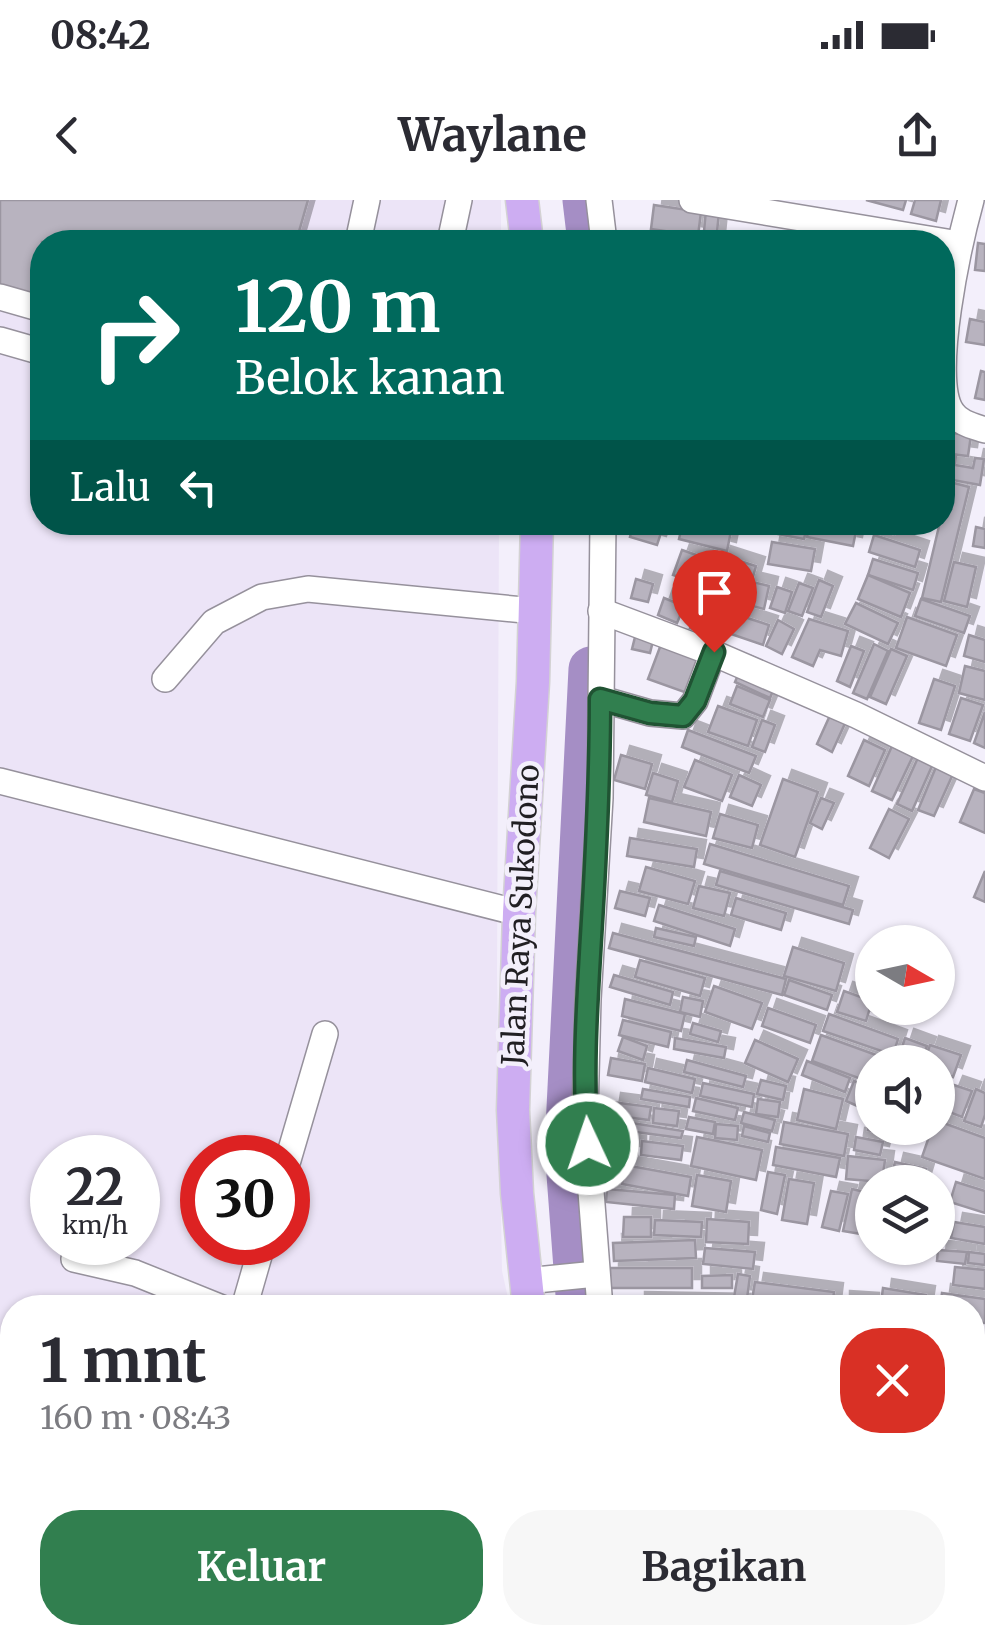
<!DOCTYPE html>
<html lang="id">
<meta charset="utf-8">
<style>
:root{--surface:#fff;--page:#f7f7f7;--text:#2b2b33;--muted:#7c7c81;--accent:#317f4f}
body{margin:0;font-family:Merriweather,serif;background:var(--page);color:var(--text);height:100vh;display:flex;flex-direction:column;font-size:38px;white-space:nowrap}
*{box-sizing:border-box;margin:0}
p{font-size:32px;color:var(--muted)}
.icon{flex:none;width:55px;height:55px;fill:none;stroke:currentColor;stroke-width:2;stroke-linecap:round;stroke-linejoin:round}
.map{position:relative;flex:1;overflow:hidden}
.details{position:absolute;left:0px;top:1095px;width:985px;height:350px;display:flex;flex-direction:column;background:var(--surface);border-radius:40px 40px 0 0;box-shadow:0 2px 8px #0004}
.details>*{flex:none}
.top-card{position:absolute;left:30px;top:30px;width:925px;height:305px;border-radius:40px;box-shadow:0 2px 8px #0004;background:#00695c;color:#fff;overflow:hidden}
.needle{width:65px;rotate:99deg}
.controls{position:absolute;left:855px;top:725px;display:grid;gap:20px}
.controls a{display:grid;place-items:center;width:100px;height:100px;border-radius:50%;background:var(--surface);box-shadow:0 2px 8px #0004;font-size:50px}
.speed{position:absolute;left:30px;top:935px;display:flex;gap:20px;font-size:50px;font-weight:700;text-align:center}
.speed>*{display:grid;place-content:center;width:130px;height:130px;border-radius:50%;background:var(--surface);box-shadow:0 2px 8px #0004;line-height:1}
.speed small{font-size:25px;font-weight:400}
.speed .limit{border:15px solid #d22;background:#fff;color:#111}
.pin{position:absolute;display:grid;place-items:center;width:85px;height:85px;color:#fff;margin:-102px -42px;border-radius:50% 50% 50% 0;rotate:-45deg;box-shadow:0 0 10px #0007}
.pin .icon{rotate:45deg}
.me{position:absolute;width:110px;margin:-55px;rotate:357deg;stroke-linejoin:round;filter:drop-shadow(0 0 8px #0008)}
.turn{display:flex;align-items:center;gap:35px;height:210px;padding:0 40px;font-size:45px}
.turn .icon{width:130px;height:130px;stroke-width:2.5}
.turn b{display:block;font-size:70px;line-height:85px}
.then{display:flex;align-items:center;height:95px;padding:0 40px;background:#0003;gap:20px;font-size:38px}
.round{display:grid;place-items:center;flex:none;width:105px;height:105px;border-radius:40px;background:var(--page)}
.head{display:flex;align-items:center;justify-content:space-between;height:170px;padding:0 40px}
h1{font-size:60px;font-weight:700;line-height:75px}
.button{display:flex;gap:20px;margin-top:auto;padding:20px 40px}
.button a{flex:1;height:115px;border-radius:40px;background:var(--accent);color:#fff;font-size:40px;font-weight:700;line-height:115px;text-align:center}
.button a+a{background:var(--page);color:var(--text)}
.status{display:flex;justify-content:space-between;align-items:center;height:70px;padding:0 50px;background:var(--surface);direction:ltr}
.status svg{height:28px;fill:currentColor}
header{display:flex;justify-content:space-between;align-items:center;height:130px;padding:0 40px;background:var(--surface);font-size:45px;font-weight:700}
.map>svg:first-child{display:block}
</style>
<div class="status"><b>08:42</b><svg viewBox="0 0 49 12"><path d="M0 12V9h3v3zM5 12V6h3v6zM10 12V3h3v9zM15 12V0h3v12zM26 1h20v11H26zM47 4h2v5h-2z"/></svg></div>
<header><svg class="icon" aria-label="back" viewBox="0 0 24 24"><path d="M15 5l-7 7 7 7"/></svg>Waylane<svg class="icon" aria-label="share" viewBox="0 0 24 24"><path d="M12 15V3M7 8l5-5 5 5M5 13v7h14v-7"/></svg></header>
<div class="map">
<svg width="985" height="1445" viewBox="0 0 985 1445">
<defs>
<filter id="shadow"><feDropShadow dx="9" dy="-9" stdDeviation="0" flood-color="#0004"/></filter>
</defs>
<rect width="100%" height="100%" fill="#f3effb"/>
<path fill="#ece4f7" fill-rule="evenodd" d="M0,0H501V42H42V322L499,323L497,774L502,1071L510,1107L12,1108V1432H597L599,1445H0ZM52,958H138V1042H52ZM202,958H288V1042H202Z"/>
<g fill="none" stroke-linecap="round" stroke-linejoin="round">
<g stroke="#a58ec5" stroke-width="45">
<path d="M585,0L590,42"/>
<path d="M579,1108L567,948L591,469"/>
<path d="M686,1432L689,1445"/>
</g>
</g>
<g fill="#b8b3bf" stroke="#9b96a1" stroke-width="2.5" filter="url(#shadow)">
<path d="M0,0H308L296,42H42V101L0,89Z"/>
<path d="M866,0H906L903,10Z"/>
<path d="M915,0H941L936,21L911,14Z"/>
<path d="M654,5L701,12L698,36L651,29Z"/>
<path d="M706,10L719,12L716,42H703Z"/>
<path d="M978,43L985,44V71L975,70Z"/>
<path d="M970,119L985,122V145L966,142Z"/>
<path d="M981,171L985,172V200L975,198Z"/>
<path d="M952,233L971,235L968,256L950,254Z"/>
<path d="M945,254L956,255L955,265L973,268L975,258L984,259L980,285L942,278Z"/>
<path d="M950,282L969,287L941,402L922,398L940,322H942Z"/>
<path d="M634,322H649L663,327L657,345L630,337Z"/>
<path d="M683,322H695L731,331L727,351L679,339Z"/>
<path d="M776,322H808L804,339L773,333Z"/>
<path d="M810,322H843L857,326L853,346L807,337Z"/>
<path d="M867,322H896L894,334L866,329Z"/>
<path d="M976,327L985,329V348L973,346Z"/>
<path d="M874,335L920,350L915,367L869,352Z"/>
<path d="M772,342L815,349L811,371L768,364Z"/>
<path d="M682,350L708,359L699,384L673,375Z"/>
<path d="M718,354L756,366L752,380L714,368Z"/>
<path d="M873,359L918,373L913,390L868,375Z"/>
<path d="M954,362L976,367L967,407L944,401Z"/>
<path d="M712,372L769,386L764,409L707,394Z"/>
<path d="M868,375L910,393L901,417L858,399Z"/>
<path d="M636,379L653,384L648,402L631,398Z"/>
<path d="M819,380L833,386L821,417L807,412Z"/>
<path d="M799,383L813,388L802,416L788,411Z"/>
<path d="M777,387L792,392L785,413L770,408Z"/>
<path d="M664,398L684,406L677,423L658,415Z"/>
<path d="M921,399L970,416L964,433L915,416Z"/>
<path d="M697,403L727,411L720,436L690,428Z"/>
<path d="M856,403L898,423L888,444L845,424Z"/>
<path d="M735,414L769,425L763,445L728,433Z"/>
<path d="M907,417L957,435L946,466L896,448Z"/>
<path d="M809,419L848,431L841,456L820,450L813,466L792,457Z"/>
<path d="M778,420L794,429L782,454L766,446Z"/>
<path d="M636,433L654,437L650,453L632,449Z"/>
<path d="M969,435L985,440V462L964,456Z"/>
<path d="M663,439L702,453L687,493L648,479Z"/>
<path d="M874,444L888,451L867,499L853,493Z"/>
<path d="M851,446L864,451L850,487L837,481Z"/>
<path d="M891,449L907,456L886,504L870,497Z"/>
<path d="M742,465L777,481L770,498L735,482Z"/>
<path d="M965,466L985,471V500L959,493Z"/>
<path d="M934,479L955,486L941,530L919,523Z"/>
<path d="M737,486L770,500L763,517L730,504Z"/>
<path d="M961,498L983,505L970,541L949,534Z"/>
<path d="M718,506L757,520L748,546L708,532Z"/>
<path d="M832,511L847,519L832,552L817,544Z"/>
<path d="M985,512V548L974,543Z"/>
<path d="M762,520L775,525L765,552L752,547Z"/>
<path d="M688,530L756,556L749,573L682,547Z"/>
<path d="M864,540L885,550L869,586L848,576Z"/>
<path d="M892,546L913,556L892,600L872,591Z"/>
<path d="M921,551L936,557L912,611L897,604Z"/>
<path d="M621,555L652,564L645,589L614,580Z"/>
<path d="M695,560L732,575L722,601L684,587Z"/>
<path d="M936,567L953,574L934,616L918,610Z"/>
<path d="M653,573L678,581L672,602L646,595Z"/>
<path d="M739,575L761,585L752,606L730,597Z"/>
<path d="M783,579L818,592L795,657L760,645Z"/>
<path d="M974,589L985,593V633L960,622Z"/>
<path d="M649,598L711,612L706,636L644,622Z"/>
<path d="M821,598L834,603L822,629L810,623Z"/>
<path d="M889,609L909,619L889,658L870,648Z"/>
<path d="M720,614L758,625L752,648L713,638Z"/>
<path d="M630,638L697,649L694,667L627,656Z"/>
<path d="M710,644L849,686L843,705L704,664Z"/>
<path d="M646,667L695,681L688,704L639,691Z"/>
<path d="M720,671L853,710L849,724L716,685Z"/>
<path d="M985,671V702L974,697Z"/>
<path d="M699,686L730,693L724,716L693,708Z"/>
<path d="M620,691L650,698L645,716L615,708Z"/>
<path d="M736,698L786,713L781,730L731,715Z"/>
<path d="M659,705L735,729L730,746L654,721Z"/>
<path d="M656,728L696,737L694,746L654,737Z"/>
<path d="M613,733L786,779L782,795L609,748Z"/>
<path d="M793,747L844,763L836,791L784,776Z"/>
<path d="M640,760L705,778L700,796L635,777Z"/>
<path d="M614,775L673,792L670,805L610,787Z"/>
<path d="M789,780L832,795L827,810L784,795Z"/>
<path d="M714,786L762,803L752,829L705,812Z"/>
<path d="M844,791L872,801L866,821L837,812Z"/>
<path d="M683,797L703,801L700,817L680,812Z"/>
<path d="M625,799L685,814L681,831L622,816Z"/>
<path d="M768,808L816,825L810,843L762,826Z"/>
<path d="M829,814L898,839L893,855L823,831Z"/>
<path d="M623,820L671,832L668,847L619,835Z"/>
<path d="M693,823L721,831L718,842L690,834Z"/>
<path d="M821,835L890,860L889,862H872V883L812,861Z"/>
<path d="M623,837L647,846L643,860L618,851Z"/>
<path d="M675,838L726,847L724,858L674,849Z"/>
<path d="M905,838L927,846L921,862L899,856Z"/>
<path d="M755,840L798,859L788,882L745,863Z"/>
<path d="M930,845L961,855L953,877L938,871V862H924Z"/>
<path d="M611,858L645,864L642,881L608,875Z"/>
<path d="M687,860L746,876L743,887L684,872Z"/>
<path d="M807,861L850,878L845,892L802,875Z"/>
<path d="M648,868L695,879L692,893L645,882Z"/>
<path d="M761,880L786,886L783,900L757,894Z"/>
<path d="M854,881L871,888L862,908L846,901Z"/>
<path d="M703,883L754,894L752,907L700,896Z"/>
<path d="M954,885L972,891L962,917L944,910Z"/>
<path d="M643,889L690,897L689,907L641,899Z"/>
<path d="M804,889L843,899L836,929L797,920Z"/>
<path d="M976,889L985,893V915L981,927L964,921Z"/>
<path d="M696,898L738,908L735,920L693,911Z"/>
<path d="M758,899L780,902L778,917L756,914Z"/>
<path d="M612,902L651,907L649,920L610,915Z"/>
<path d="M654,908L679,911L677,926L653,923Z"/>
<path d="M872,910V928H895L893,936L868,930Z"/>
<path d="M744,912L775,920L772,931L741,923Z"/>
<path d="M689,917L715,922L713,934L686,929Z"/>
<path d="M607,919L683,931L681,938L606,928Z"/>
<path d="M938,921L985,938V979L922,957L932,928H938Z"/>
<path d="M784,922L848,934L844,956L780,944Z"/>
<path d="M716,924L738,926L737,940L715,938Z"/>
<path d="M744,926L770,933L768,942L742,936Z"/>
<path d="M697,937L762,950L756,980L691,966Z"/>
<path d="M856,937L883,942L880,955L854,950Z"/>
<path d="M605,940L637,941V955H605Z"/>
<path d="M642,941L683,946L681,960L641,955Z"/>
<path d="M776,947L840,958L836,977L773,965Z"/>
<path d="M848,956L885,960L882,982L846,979Z"/>
<path d="M895,962L926,969L922,982H890Z"/>
<path d="M625,965L691,977L688,996L622,984Z"/>
<path d="M768,972L785,975L777,1014L761,1010Z"/>
<path d="M697,975L731,981L726,1012L692,1006Z"/>
<path d="M789,979L814,983L807,1024L782,1020Z"/>
<path d="M956,982L985,991V1013L950,1002Z"/>
<path d="M607,989L675,995L674,1009L606,1002Z"/>
<path d="M852,989L869,993L861,1034L843,1031Z"/>
<path d="M831,991L848,994L839,1031L822,1027Z"/>
<path d="M624,1017H651V1037H623Z"/>
<path d="M707,1019L749,1022L748,1044L706,1042Z"/>
<path d="M655,1020L702,1022L701,1037L654,1035Z"/>
<path d="M954,1022L985,1027V1044L951,1038Z"/>
<path d="M695,1040L696,1058L614,1061L613,1043Z"/>
<path d="M705,1048L755,1052L753,1069L703,1064Z"/>
<path d="M938,1050L967,1052L965,1064L937,1061Z"/>
<path d="M969,1052L985,1054V1065L968,1063Z"/>
<path d="M955,1067L985,1070V1089L953,1085Z"/>
<rect x="610" y="1068" width="82" height="20"/>
<path d="M738,1074L750,1076L747,1099L734,1097Z"/>
<path d="M732,1075V1088H702V1076Z"/>
<path d="M755,1082L834,1092L832,1108L751,1106Z"/>
<path d="M883,1088L926,1095L924,1108L881,1103Z"/>
<path d="M942,1093L985,1099V1123L972,1122V1108H940Z"/>
<path d="M841,1100L870,1102V1108H841Z"/>
<path d="M636,1101L745,1103V1108H636Z"/>
<path d="M972,1153L985,1154V1172L972,1171Z"/>
<path d="M972,1177L985,1178V1200L972,1199Z"/>
<path d="M972,1207L985,1209V1229L972,1227Z"/>
<path d="M972,1230L985,1231V1251L972,1249Z"/>
<path d="M985,1255V1334H972V1292Z"/>
<path d="M985,1360V1381L972,1383V1362Z"/>
<path d="M985,1385V1400L972,1401V1386Z"/>
<path d="M715,1432H757L758,1436L715,1438Z"/>
<rect x="840" y="1432" width="19" height="11"/>
<path d="M864,1432H882L881,1445H862Z"/>
<rect x="932" y="1432" width="36" height="6"/>
<path d="M736,1438L803,1443V1445H735Z"/>
</g>
<g fill="none" stroke-linecap="round" stroke-linejoin="round">
<g stroke="#96919c" stroke-width="28">
<g id="minor">
<path d="M599,0L604,42"/>
<path d="M692,0L959,44"/>
<path d="M971,0C960,40 928,179 952,212C959,223 973,226 985,230"/>
<path d="M358,42L367,0"/>
<path d="M450,42L459,0"/>
<path d="M0,97L42,109"/>
<path d="M0,140L42,152"/>
<path d="M601,411L713,453L856,515L985,578"/>
<path d="M165,479L214,422L262,397L308,389L534,411"/>
<path d="M601,499L650,513L683,516L695,501L713,453"/>
<path d="M0,581L519,713"/>
<path d="M288,960L325,834"/>
<path d="M74,1059L135,1073L222,1108"/>
<path d="M526,1081L596,1074"/>
<path d="M244,1108L263,1042"/>
<path d="M600,1108L585,914L588,799L600,598L603,322"/>
<path d="M972,1339H985"/>
<path d="M559,1432L560,1445"/>
<path d="M704,1432L705,1445"/>
</g>
</g>
<g stroke="#d3d2d3" stroke-width="35">
<g id="major">
<path d="M522,0L527,42"/>
<path d="M529,1108L517,993L513,910L519,713L533,482L537,322"/>
<path d="M622,1432L624,1445"/>
</g>
</g>
<use href="#minor" stroke="#fff" stroke-width="25"/>
<use href="#major" stroke="#cdadf2" stroke-width="32"/>
</g>
<g fill="none" stroke-linecap="round" stroke-linejoin="round">
<g stroke="#205333" stroke-width="25">
<path id="route" d="M588,944C582,875 587,805 591,737C596,657 600,579 600,499L650,513L683,516L695,501L714,452"/>
</g>
<use href="#route" stroke="#317f4f" stroke-width="18"/>
</g>
<g text-anchor="middle" stroke-width="9" stroke-linejoin="round" paint-order="stroke">
<g font-size="30" fill="#211f23" stroke="#f3effb">
<text transform="translate(521 715) rotate(-87)" y="10">Jalan Raya Sukodono</text>
</g>
</g>
</svg>
<div class="controls">
<a><svg class="needle" viewBox="-14 -14 28 28"><path d="M0-13l5 13h-10z" fill="#e53935"/><path d="M0 13l5-13h-10z" fill="#7c7c81"/></svg></a>
<a><svg class="icon" aria-label="sound" viewBox="0 0 24 24"><path d="M4 9h4l5-4v14l-5-4H4zM17 9q2 3 0 6"/></svg></a>
<a><svg class="icon" aria-label="layers" viewBox="0 0 24 24"><path d="M12 4l9 5-9 5-9-5zM3 14l9 5 9-5"/></svg></a>
</div>
<div class="speed"><div>22<small>km/h</small></div><div class="limit">30</div></div>
<div class="pin" style="left:714px;top:452px;background:#d93025"><svg class="icon" aria-label="arrive" viewBox="0 0 24 24"><path d="M6 21V4h12l-3 4 3 4H6"/></svg></div>
<svg class="me" style="left:588px;top:944px" viewBox="-20 -20 40 40"><circle r="17" fill="#317f4f" stroke="#fff" stroke-width="3"/><path d="M0-11L8 9 0 5-8 9z" fill="#fff"/></svg>
<div class="top-card">
<div class="turn"><svg class="icon" aria-label="right" viewBox="0 0 24 24"><path d="M7 20v-9h11M14 6l5 5-5 5"/></svg><div><b>120 m</b>Belok kanan</div></div>
<div class="then">Lalu<svg class="icon" aria-label="left" viewBox="0 0 24 24"><path d="M17 20v-9H6M10 6l-5 5 5 5"/></svg></div>
</div>
<section class="details">
<div class="head"><div><h1>1 mnt</h1><p>160 m · 08:43</p></div><a class="round" style="background:#d93025;color:#fff"><svg class="icon" aria-label="close" viewBox="0 0 24 24"><path d="M6 6l12 12M18 6L6 18"/></svg></a></div>
<div class="button"><a>Keluar</a><a>Bagikan</a></div>
</section>
</div>
